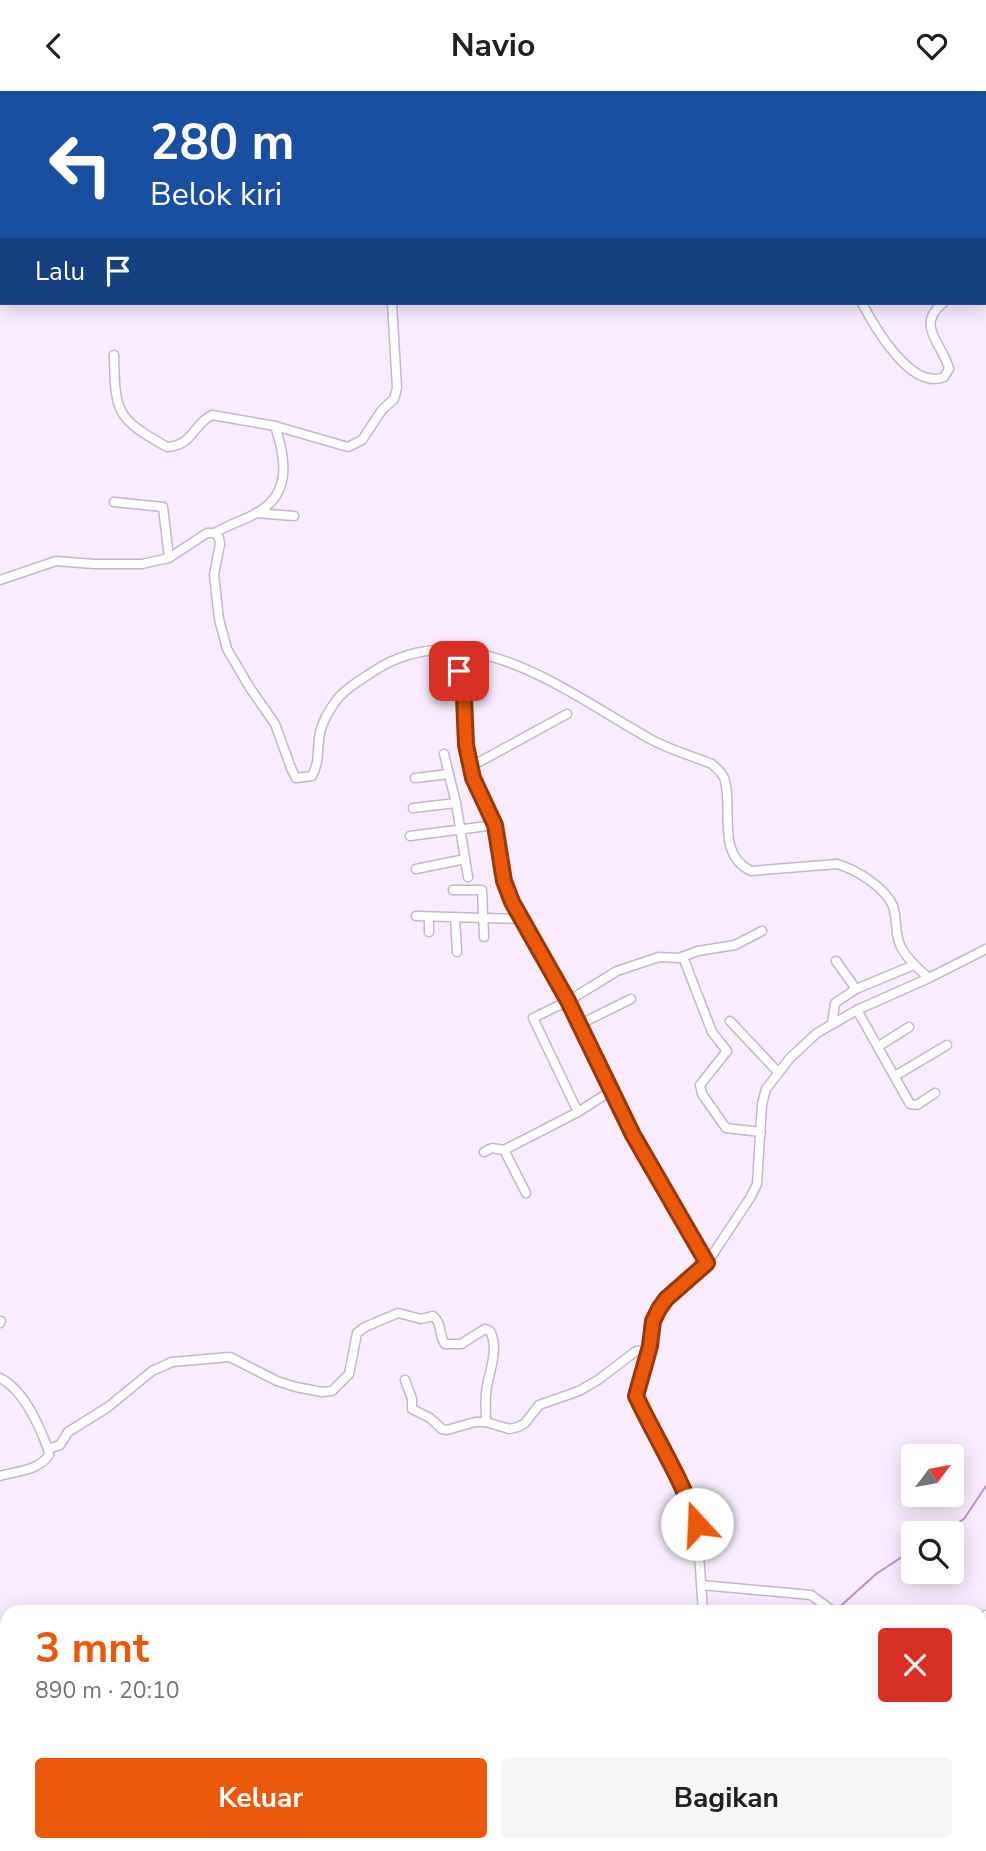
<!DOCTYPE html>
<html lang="id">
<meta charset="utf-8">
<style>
:root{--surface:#fff;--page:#f6f6f6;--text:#202124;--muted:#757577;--accent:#ea580c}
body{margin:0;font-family:"Nunito Sans",sans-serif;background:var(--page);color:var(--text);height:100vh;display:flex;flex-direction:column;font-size:26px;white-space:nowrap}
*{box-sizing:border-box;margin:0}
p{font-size:23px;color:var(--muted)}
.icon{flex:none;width:38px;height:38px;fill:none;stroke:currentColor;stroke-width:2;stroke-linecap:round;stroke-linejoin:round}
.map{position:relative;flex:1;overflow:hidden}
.details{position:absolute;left:0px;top:1514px;width:987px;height:247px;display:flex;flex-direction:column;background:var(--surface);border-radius:21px 21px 0 0;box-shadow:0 4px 18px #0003}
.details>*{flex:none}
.banner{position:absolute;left:0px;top:0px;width:987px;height:214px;box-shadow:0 4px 18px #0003;background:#1a4fa0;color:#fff;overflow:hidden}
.needle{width:46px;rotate:58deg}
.controls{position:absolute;left:901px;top:1353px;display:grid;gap:14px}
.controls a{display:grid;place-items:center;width:63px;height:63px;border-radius:7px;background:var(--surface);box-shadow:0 4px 18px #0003;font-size:35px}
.pin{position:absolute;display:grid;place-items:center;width:60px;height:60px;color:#fff;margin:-30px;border-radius:14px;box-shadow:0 4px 10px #0006}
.me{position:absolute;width:77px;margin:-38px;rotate:340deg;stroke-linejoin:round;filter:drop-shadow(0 0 5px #0008)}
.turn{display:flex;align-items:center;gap:24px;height:147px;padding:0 35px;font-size:32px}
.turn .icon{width:91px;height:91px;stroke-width:2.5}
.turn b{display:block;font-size:49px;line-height:60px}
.then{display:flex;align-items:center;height:66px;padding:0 35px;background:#0003;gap:14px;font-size:26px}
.round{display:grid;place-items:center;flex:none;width:74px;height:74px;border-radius:7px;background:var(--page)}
.summary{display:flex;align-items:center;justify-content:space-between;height:119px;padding:0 35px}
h1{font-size:42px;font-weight:700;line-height:52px;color:var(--accent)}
.cta{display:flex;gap:14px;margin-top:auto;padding:14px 35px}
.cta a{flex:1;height:80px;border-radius:7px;background:var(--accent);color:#fff;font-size:28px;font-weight:700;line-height:80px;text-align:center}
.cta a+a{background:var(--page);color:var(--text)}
header{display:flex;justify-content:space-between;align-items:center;height:91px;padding:0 35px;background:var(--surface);font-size:32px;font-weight:700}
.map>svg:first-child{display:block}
</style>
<header><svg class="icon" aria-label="back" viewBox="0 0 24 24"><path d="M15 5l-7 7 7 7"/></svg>Navio<svg class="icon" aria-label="heart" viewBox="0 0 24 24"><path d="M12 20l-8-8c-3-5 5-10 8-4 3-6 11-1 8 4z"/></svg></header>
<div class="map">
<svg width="986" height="1760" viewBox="0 0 986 1760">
<rect width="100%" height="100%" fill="#f8edfe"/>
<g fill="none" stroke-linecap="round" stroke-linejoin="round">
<g stroke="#ba8ed4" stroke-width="2">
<path d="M940,1442L964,1428L986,1395"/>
<path d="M835,1520L876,1483L914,1458"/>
<path d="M625,1754L628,1760"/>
</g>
<g stroke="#c5b5d0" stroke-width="11">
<g id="minor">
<path d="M985,56H986"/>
<path d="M985,140H986"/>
<path d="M985,176L986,174"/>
<path d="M862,212C874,235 911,300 944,286L949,278C944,254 914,235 943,212"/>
<path d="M114,264C115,322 116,327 167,356C194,354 192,334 212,324L275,335"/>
<path d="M114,411L163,416L169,467"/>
<path d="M256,422L294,425"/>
<path d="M215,442C229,433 246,429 260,420C292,400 285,365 275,335L348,356L362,349L382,319L394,308L397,297L392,212"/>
<path d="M0,489L56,470L94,473H142L169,467L207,442H215L219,447L220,453L214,484L219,528L227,558L250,597L275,633L291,677L296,687L312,685C321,669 316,654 321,638C324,628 332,614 339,606C349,595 362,588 374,580C468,519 570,604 652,649C671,659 692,665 712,673C717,678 724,683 725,690C733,719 716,763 751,780L837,773C855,778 885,796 893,815C897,827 895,842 900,854C906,867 918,878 929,887"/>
<path d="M448,559L462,590L466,654L473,687L495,734L504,790L512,811L568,910L633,1044L707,1172"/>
<path d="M444,663L456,712L468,786"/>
<path d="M470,676L567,623"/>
<path d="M415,687L449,683"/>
<path d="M413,717L456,712"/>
<path d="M410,745L495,734"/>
<path d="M416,778L465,768"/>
<path d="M453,799H482L484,846"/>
<path d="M416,825L522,828"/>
<path d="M429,826V841"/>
<path d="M455,826L457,861"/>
<path d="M683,866L712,941L727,960L700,994L702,1003L726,1037L761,1041"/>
<path d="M836,870L856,898L914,874"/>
<path d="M857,919L910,1013L917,1014L935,1002"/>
<path d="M730,930L777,980"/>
<path d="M580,933L631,908"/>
<path d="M832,933L835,912L856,898"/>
<path d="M879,955L909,936"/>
<path d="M895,985L947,954"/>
<path d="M578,1021L533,927L568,910L617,880L659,866L679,867L698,860L735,854L762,840"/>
<path d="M504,1059L526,1102"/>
<path d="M484,1061L492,1057L504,1059L578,1021L611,1000"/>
<path d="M0,1232L1,1230"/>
<path d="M0,1287C24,1299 39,1334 48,1358L60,1354L68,1341L108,1316L152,1280L172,1271L230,1266L277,1290L296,1296L322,1301L332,1300L349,1283L357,1242L365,1236L398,1222L421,1228L433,1225C443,1233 438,1244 445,1253H461L485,1238L490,1240C500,1259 488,1282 486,1302C485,1312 486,1322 486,1331"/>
<path d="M405,1289L412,1308V1318L430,1327L442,1338L447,1339L475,1331H486L509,1338L518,1336L525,1332L539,1314L579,1300L598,1289L636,1260L648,1259"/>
<path d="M0,1385C17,1380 38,1380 49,1364L48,1358"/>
<path d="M701,1494L811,1504L834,1521"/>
<path d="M703,1521L697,1433L688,1407L650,1337L636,1305V1296L651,1254L654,1230L666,1208L707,1172L750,1107L757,1093L762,1013L766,998L790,967L817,942L857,919L929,887L986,858"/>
<path d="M980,1536L986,1524"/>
<path d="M980,1601L986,1596"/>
<path d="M692,1754L700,1760"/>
<path d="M343,1760L344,1754"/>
<path d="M571,1760L576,1754"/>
<path d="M856,1760L864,1754"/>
<path d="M877,1760L880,1754"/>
</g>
</g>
<use href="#minor" stroke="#fff" stroke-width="8"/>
</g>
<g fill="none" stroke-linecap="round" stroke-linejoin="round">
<g stroke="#983908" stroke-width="18">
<path id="route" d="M459,580L464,606L466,654L473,687L495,734L504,790L512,811L568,910L633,1044L707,1172L666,1208L659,1218L653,1230L650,1255L636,1305C656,1348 682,1388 697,1433"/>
</g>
<use href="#route" stroke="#ea580c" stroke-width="12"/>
</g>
</svg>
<div class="controls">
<a><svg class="needle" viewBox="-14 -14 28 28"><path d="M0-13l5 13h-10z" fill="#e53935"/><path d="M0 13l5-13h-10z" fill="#757577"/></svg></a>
<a><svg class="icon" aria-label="search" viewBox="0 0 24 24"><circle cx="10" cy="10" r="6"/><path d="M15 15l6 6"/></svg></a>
</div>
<div class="pin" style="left:459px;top:580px;background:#d93025"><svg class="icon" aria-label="arrive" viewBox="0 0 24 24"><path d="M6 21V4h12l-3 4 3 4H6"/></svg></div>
<svg class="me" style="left:697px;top:1433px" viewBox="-20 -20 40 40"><circle r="19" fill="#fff"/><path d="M0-13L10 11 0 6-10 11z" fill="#ea580c"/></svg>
<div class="banner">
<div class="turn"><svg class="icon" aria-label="left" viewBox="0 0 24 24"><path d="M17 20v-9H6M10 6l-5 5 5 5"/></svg><div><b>280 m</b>Belok kiri</div></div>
<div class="then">Lalu<svg class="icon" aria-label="arrive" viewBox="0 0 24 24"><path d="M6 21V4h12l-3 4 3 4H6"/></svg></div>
</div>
<section class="details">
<div class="summary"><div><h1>3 mnt</h1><p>890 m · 20:10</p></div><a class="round" style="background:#d93025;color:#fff"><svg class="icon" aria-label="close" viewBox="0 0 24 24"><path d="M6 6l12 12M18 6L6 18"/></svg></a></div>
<div class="cta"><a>Keluar</a><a>Bagikan</a></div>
</section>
</div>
